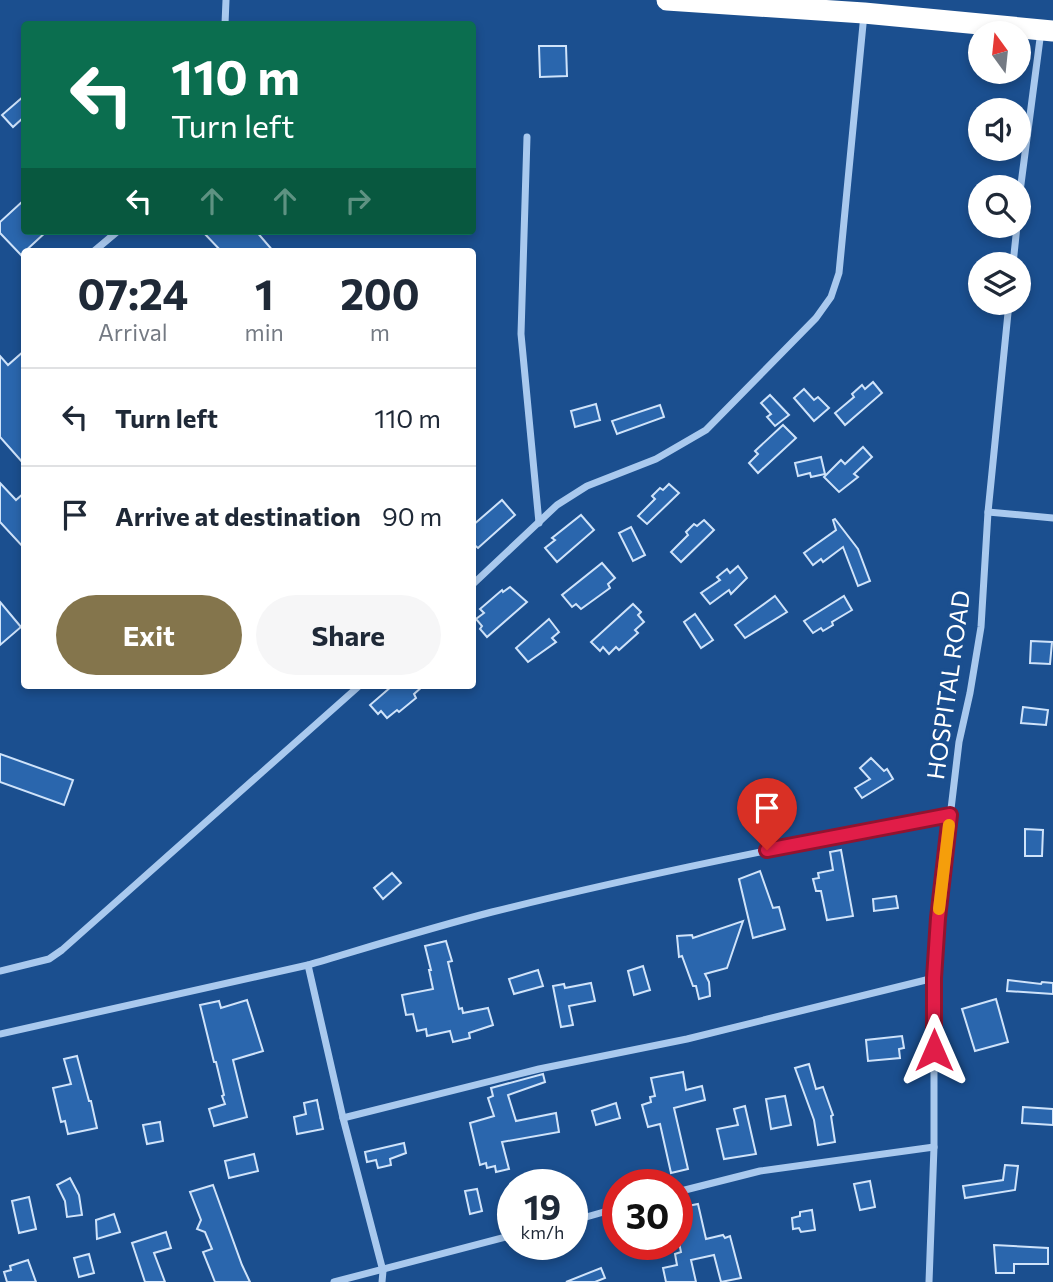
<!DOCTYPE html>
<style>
:root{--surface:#fff;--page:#f6f6f7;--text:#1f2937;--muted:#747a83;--line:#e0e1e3;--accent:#84754c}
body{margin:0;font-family:Commissioner,sans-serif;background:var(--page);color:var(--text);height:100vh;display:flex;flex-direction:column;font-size:26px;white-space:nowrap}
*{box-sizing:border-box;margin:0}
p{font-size:23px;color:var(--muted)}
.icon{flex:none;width:38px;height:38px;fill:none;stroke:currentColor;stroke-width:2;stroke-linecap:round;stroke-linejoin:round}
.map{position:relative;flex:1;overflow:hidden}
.side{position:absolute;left:21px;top:248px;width:455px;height:441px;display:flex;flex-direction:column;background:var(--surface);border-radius:7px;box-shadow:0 4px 10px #0003}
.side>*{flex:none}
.guide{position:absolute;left:21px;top:21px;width:455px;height:214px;border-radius:7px;box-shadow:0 4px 10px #0003;background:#0b6e4f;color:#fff;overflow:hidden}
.needle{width:46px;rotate:345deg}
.controls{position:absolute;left:968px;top:21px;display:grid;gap:14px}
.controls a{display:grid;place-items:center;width:63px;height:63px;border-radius:50%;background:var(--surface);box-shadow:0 4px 10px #0003;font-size:35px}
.speed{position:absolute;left:497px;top:1169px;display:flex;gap:14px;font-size:35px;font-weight:700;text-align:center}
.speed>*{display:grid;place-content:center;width:91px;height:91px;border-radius:50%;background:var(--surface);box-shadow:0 4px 10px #0003;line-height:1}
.speed small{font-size:18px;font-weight:400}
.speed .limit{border:10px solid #d22;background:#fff;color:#111}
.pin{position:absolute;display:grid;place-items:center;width:60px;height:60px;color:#fff;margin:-72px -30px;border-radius:50% 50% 50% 0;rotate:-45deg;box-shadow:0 0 7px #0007}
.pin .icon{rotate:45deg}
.me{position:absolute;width:77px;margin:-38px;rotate:0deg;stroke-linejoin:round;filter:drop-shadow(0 0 5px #0008)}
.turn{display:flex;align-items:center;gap:24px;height:147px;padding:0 35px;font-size:32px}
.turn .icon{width:91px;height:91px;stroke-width:2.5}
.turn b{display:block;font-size:49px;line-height:60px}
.lanes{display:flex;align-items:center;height:66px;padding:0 35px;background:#0003;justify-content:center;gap:35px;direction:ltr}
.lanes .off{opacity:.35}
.eta{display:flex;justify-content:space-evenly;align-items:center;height:119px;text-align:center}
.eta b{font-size:42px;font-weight:700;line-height:49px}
.button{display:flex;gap:14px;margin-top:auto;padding:14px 35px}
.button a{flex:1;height:80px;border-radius:42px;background:var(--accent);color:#fff;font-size:28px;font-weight:700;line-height:80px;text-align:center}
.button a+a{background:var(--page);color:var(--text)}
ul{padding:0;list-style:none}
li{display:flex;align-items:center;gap:21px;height:98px;padding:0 35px;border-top:2px solid var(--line)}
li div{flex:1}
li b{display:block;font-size:26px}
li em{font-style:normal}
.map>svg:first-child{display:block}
</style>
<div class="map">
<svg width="1053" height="1282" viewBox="0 0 1053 1282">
<rect width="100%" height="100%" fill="#1b4f8f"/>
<g fill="#2a66ad" stroke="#cfe3fa" stroke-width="2">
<path d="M539,46H566L567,76L540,77Z"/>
<path d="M24,96V117L13,127L2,115Z"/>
<path d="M24,200V231H47L21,255L0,233V222Z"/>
<path d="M202,231H256L274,252H222Z"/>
<path d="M24,351V464L0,437V356L8,365Z"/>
<path d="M873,382L882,393L845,425L835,413L854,397L852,394L862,385L865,389Z"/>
<path d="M804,389L814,400L818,397L829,408L814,421L794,398Z"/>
<path d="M770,395L789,415L775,426L767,417L771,414L761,403Z"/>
<path d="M596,404L600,420L575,427L571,411Z"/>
<path d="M660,405L664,417L617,434L612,421Z"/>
<path d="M783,425L796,438L758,473L749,463L758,454L755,451Z"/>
<path d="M863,447L872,457L854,474L858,477L839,492L824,477L841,460L845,464Z"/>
<path d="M821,457L825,474L811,477L810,473L798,476L795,463Z"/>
<path d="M0,483L16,500L24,493V548L0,522Z"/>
<path d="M669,484L679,493L647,524L638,516L655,499L652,496L660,488L663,490Z"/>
<path d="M502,500L515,515L478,548L472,543V526Z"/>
<path d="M581,515L594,530L557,562L545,548L555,540L552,538Z"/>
<path d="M835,519L858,549L870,581L858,586L843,547L823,562L821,559L813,565L804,553L836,530L833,520Z"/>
<path d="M704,520L714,530L681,562L671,552L688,535L686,532L694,524L697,526Z"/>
<path d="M631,527L645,555L633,561L619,533Z"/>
<path d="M602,563L615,578L608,584L610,588L581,609L576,604L572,607L562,595Z"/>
<path d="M738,566L747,578L731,594L729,590L710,604L701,593L720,580L717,577L727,569L730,573Z"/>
<path d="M510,587L527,602L487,637L480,629L482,626L476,619L484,613L480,609L502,590L503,592Z"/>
<path d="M775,596L787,612L745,638L735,625Z"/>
<path d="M844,596L852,610L832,622L833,625L823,631L821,628L813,633L804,621Z"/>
<path d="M0,602L21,627L0,645Z"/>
<path d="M633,604L641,612L638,615L644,622L635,630L638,633L619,650L616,647L609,654L603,647L600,651L591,642Z"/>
<path d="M695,614L713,640L701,648L684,622Z"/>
<path d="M549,619L559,632L552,638L556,642L528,662L516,648Z"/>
<path d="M1031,641L1052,642L1050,664L1030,663Z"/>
<path d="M392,686H423L414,694L416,698L399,712L397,710L387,718L381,711L378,714L370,705Z"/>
<path d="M1023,707L1048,710L1046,725L1021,723Z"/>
<path d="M0,754L73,780L64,805L0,782Z"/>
<path d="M871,758L884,771L887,769L893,779L862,798L855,788L870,779L860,768Z"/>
<path d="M1025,829L1043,830L1042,856H1025Z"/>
<path d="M841,850L853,916L827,920L821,891H816L813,879L819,878L818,873L833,870L830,852Z"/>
<path d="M760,871L773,908L779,907L785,929L753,938L739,879Z"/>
<path d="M392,873L401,883L383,899L374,888Z"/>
<path d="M896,896L898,908L874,911L873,899Z"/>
<path d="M743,921L727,968L705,974L709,982L710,996L699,999L696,986H693L682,956L679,957L677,936L692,935L693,938Z"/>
<path d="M446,941L452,961L448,962L459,1009L462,1008L463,1013L488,1008L493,1025L469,1033L470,1038L453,1042L450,1031L427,1036L426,1029L417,1031L413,1014L406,1015L402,995L433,989L429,970H431L425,946Z"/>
<path d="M643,966L650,990L634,995L628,971Z"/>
<path d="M538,970L543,986L514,994L509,979Z"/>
<path d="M1008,980L1041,984L1042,982L1053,983V994L1007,991Z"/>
<path d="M591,983L595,1001L569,1006L573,1025L561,1027L553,986L564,984L565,988Z"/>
<path d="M996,999L1008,1042L975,1051L962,1009Z"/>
<path d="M247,1000L263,1051L233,1060L247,1117L214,1126L209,1109L225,1104L222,1096L224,1095L216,1062H214L200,1005L219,1001L221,1008Z"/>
<path d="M902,1036L904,1048L899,1049L900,1058L868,1061L866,1040Z"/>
<path d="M77,1056L89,1101H91L97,1128L68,1134L65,1121L61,1122L53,1088L71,1084L64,1059Z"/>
<path d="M809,1064L816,1089L823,1087L833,1115L831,1116L835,1142L818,1145L814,1120L795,1068Z"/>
<path d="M683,1072L686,1090L702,1086L705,1100L674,1108L688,1169L671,1173L660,1124L648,1127L642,1105L651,1102L650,1097L655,1096L651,1078Z"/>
<path d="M543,1074L545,1082L508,1095L516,1121L556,1113L559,1132L502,1142L509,1169L496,1172L495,1166L487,1168L486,1163L480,1165L470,1123L494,1116L488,1098L493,1096L491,1088Z"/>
<path d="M785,1096L791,1125L771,1129L766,1099Z"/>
<path d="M317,1100L323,1129L297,1134L294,1117L306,1114L304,1103Z"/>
<path d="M616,1103L620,1118L596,1125L592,1111Z"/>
<path d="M745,1106L756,1154L724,1159L717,1129L738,1125L734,1109Z"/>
<path d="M1023,1107L1053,1109V1125L1022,1123Z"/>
<path d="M160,1122L163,1141L147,1144L143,1125Z"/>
<path d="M404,1143L406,1153L390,1159L391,1165L378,1168L376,1160L367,1162L365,1152Z"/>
<path d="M254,1154L258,1171L229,1178L225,1161Z"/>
<path d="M1005,1165L1018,1166L1015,1190L965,1198L963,1186L1003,1180Z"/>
<path d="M70,1178L79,1195L82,1215L67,1217L65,1201L57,1185Z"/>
<path d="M870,1181L875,1207L860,1210L854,1184Z"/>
<path d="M213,1185L242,1265L250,1282H215L203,1252L212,1249L205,1232L197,1229L201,1220L190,1192Z"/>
<path d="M477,1189L482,1211L470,1214L465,1191Z"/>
<path d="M29,1197L36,1229L19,1233L12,1201Z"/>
<path d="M698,1204L706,1239L723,1235L725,1238L730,1236L741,1278L721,1282L714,1255L691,1260L696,1282H666L663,1268L677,1265L675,1254L681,1252L677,1233V1208Z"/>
<path d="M812,1210L815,1230L801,1232L799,1228L793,1229L792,1218L800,1216V1212Z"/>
<path d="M114,1214L120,1232L97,1239L96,1220Z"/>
<path d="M166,1232L171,1248L154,1253L165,1282H145L132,1243Z"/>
<path d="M994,1245L1048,1248V1264H1014V1273H996Z"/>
<path d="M89,1254L94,1273L79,1277L74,1258Z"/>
<path d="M28,1260L36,1282H7L4,1272L11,1270L10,1266Z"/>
<path d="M601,1268L605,1278L595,1282H566Z"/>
</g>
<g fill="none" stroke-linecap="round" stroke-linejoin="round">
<g stroke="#a9c9ee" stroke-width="7">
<path d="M225,24L226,0"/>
<path d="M527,137L521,334L539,523"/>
<path d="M1018,207L1041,31"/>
<path d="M93,252L118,231"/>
<path d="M1013,264L1017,226"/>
<path d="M988,512L1053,518"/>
<path d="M472,585L557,505L587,486L656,459L706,430L816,318L831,297L839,273L864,14"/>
<path d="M0,971L49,959L62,950L359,686"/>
<path d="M0,1034L308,965"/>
<path d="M343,1118L539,1069L687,1039L934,978"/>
<path d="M677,1192L760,1171L934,1147"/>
<path d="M572,1221L618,1208"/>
<path d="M334,1282L513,1235"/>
<path d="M382,1282L383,1271L343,1118L308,965C369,947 430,928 492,912C644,874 797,844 950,815"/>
<path d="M929,1282L934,1147V978L938,918L959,742L970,693L981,627L988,512L1009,303"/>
</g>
<path stroke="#fff" stroke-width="21" d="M667,0L864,13L1053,31"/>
</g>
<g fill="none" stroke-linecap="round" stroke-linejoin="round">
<g stroke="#92132f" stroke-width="18">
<path id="route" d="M767,850L950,815L938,918L934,978V1050"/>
</g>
<use href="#route" stroke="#e11d48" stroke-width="12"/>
<path stroke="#f59e0b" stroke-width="12" d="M939,909L949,825"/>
</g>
<g text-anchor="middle" stroke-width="7" stroke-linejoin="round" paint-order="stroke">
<g font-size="24" fill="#fff" stroke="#1b4f8f">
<text transform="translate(949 685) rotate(-82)" y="8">HOSPITAL ROAD</text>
</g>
</g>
</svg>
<div class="controls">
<a><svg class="needle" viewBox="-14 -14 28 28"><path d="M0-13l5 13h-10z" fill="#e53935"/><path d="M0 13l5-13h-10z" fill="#747a83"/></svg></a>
<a><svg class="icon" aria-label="sound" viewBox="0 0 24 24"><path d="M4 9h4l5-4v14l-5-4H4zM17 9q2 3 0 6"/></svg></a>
<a><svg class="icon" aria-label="search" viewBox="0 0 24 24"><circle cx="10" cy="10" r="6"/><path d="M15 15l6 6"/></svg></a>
<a><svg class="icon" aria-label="layers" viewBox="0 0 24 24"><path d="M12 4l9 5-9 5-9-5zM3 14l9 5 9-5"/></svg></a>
</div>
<div class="speed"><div>19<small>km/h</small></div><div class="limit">30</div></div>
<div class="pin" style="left:767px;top:850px;background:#d93025"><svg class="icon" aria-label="arrive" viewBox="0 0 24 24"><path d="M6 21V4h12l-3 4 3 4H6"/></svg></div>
<svg class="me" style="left:934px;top:1050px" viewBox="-20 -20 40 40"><path d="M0-17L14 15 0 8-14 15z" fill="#e11d48" stroke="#fff" stroke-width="4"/></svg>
<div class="guide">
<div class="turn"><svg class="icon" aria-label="left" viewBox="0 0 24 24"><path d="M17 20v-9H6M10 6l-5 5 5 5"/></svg><div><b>110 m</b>Turn left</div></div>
<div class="lanes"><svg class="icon" aria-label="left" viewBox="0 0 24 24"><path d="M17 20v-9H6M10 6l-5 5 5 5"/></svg><svg class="icon off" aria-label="ahead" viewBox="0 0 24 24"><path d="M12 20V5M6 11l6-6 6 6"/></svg><svg class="icon off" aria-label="ahead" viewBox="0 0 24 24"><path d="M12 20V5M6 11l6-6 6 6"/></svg><svg class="icon off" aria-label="right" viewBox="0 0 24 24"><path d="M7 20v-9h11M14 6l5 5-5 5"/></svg></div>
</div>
<section class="side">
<div class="eta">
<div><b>07:24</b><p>Arrival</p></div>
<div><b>1</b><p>min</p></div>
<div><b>200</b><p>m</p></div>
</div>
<ul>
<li><svg class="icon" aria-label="left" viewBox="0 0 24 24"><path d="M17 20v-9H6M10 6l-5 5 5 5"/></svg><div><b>Turn left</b></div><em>110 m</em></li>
<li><svg class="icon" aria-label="arrive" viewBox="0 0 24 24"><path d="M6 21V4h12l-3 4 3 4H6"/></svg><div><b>Arrive at destination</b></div><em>90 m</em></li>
</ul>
<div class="button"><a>Exit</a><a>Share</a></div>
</section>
</div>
